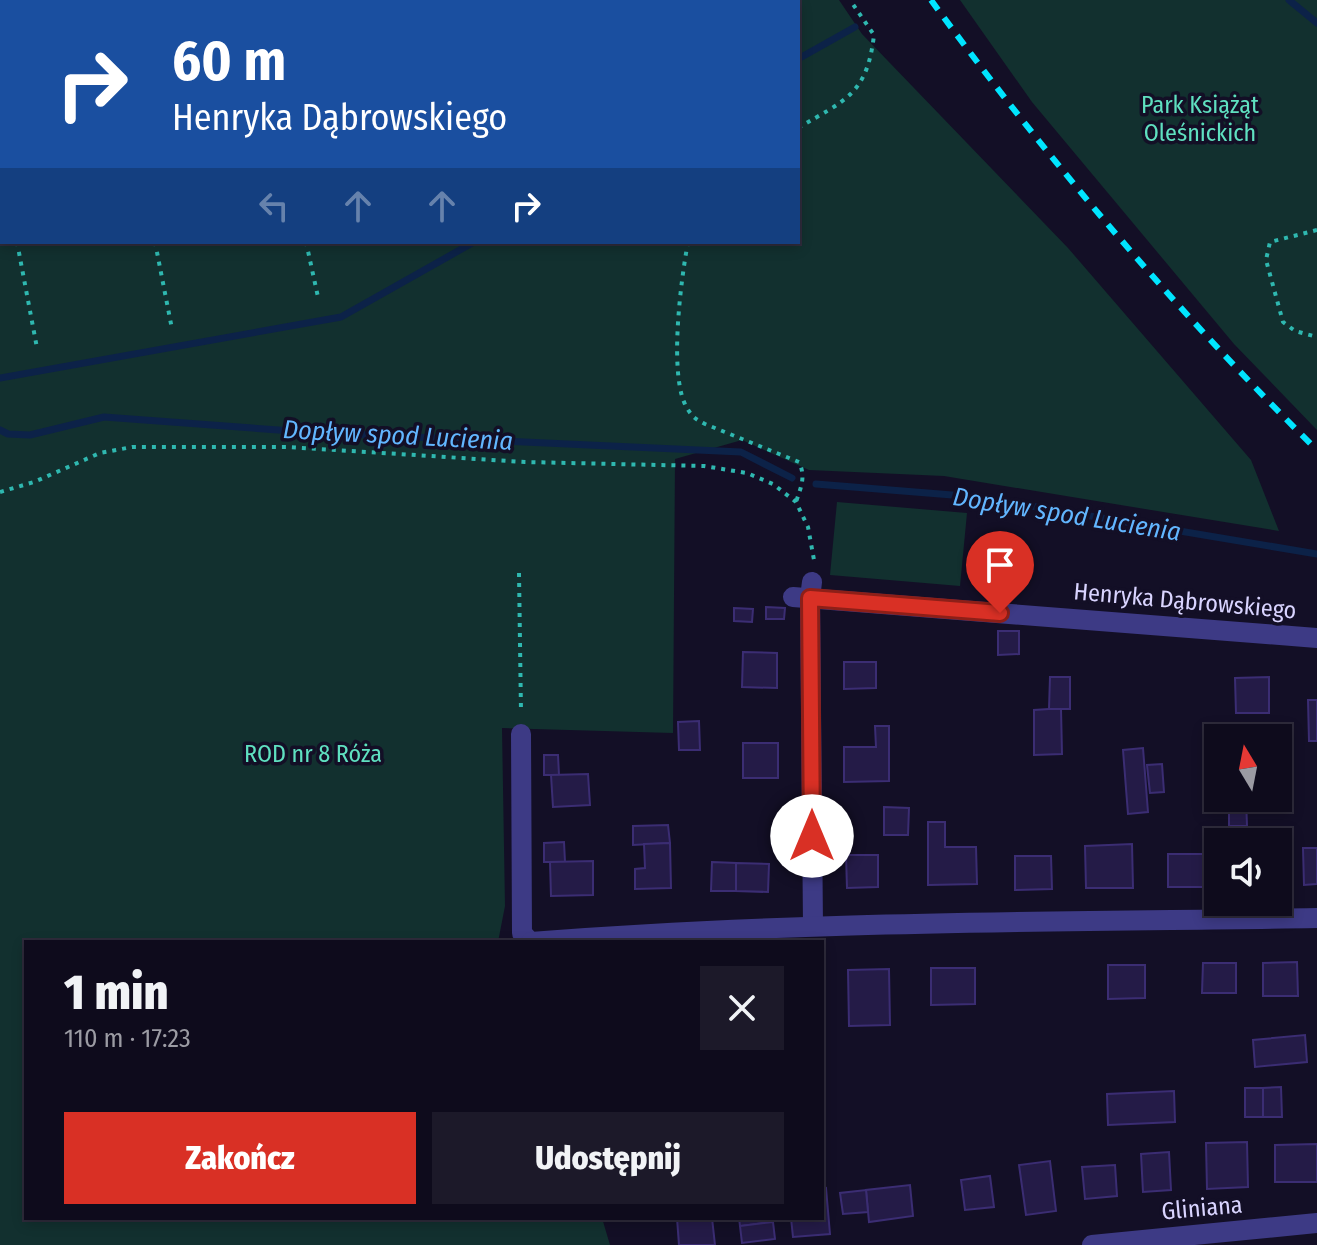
<!DOCTYPE html>
<html lang="pl">
<meta charset="utf-8">
<style>
:root{--surface:#0e0b1c;--page:#1c1929;--text:#f1f3f6;--muted:#9b9ba3;--line:#2e2b3b;--accent:#d93025}
body{margin:0;font-family:"Fira Sans Condensed",sans-serif;background:var(--page);color:var(--text);height:100vh;display:flex;flex-direction:column;font-size:30px;white-space:nowrap}
*{box-sizing:border-box;margin:0}
p{font-size:26px;color:var(--muted)}
.icon{flex:none;width:44px;height:44px;fill:none;stroke:currentColor;stroke-width:2;stroke-linecap:round;stroke-linejoin:round}
.map{position:relative;flex:1;overflow:hidden}
.details{position:absolute;left:24px;top:940px;width:800px;height:280px;display:flex;flex-direction:column;background:var(--surface);border-radius:0px;box-shadow:0 4px 12px #0003,0 0 0 2px var(--line)}
.details>*{flex:none}
.hud{position:absolute;left:0px;top:0px;width:800px;height:244px;box-shadow:0 4px 12px #0003,0 0 0 2px var(--line);background:#1a4fa0;color:#fff;overflow:hidden}
.needle{width:52px;rotate:350deg}
.tools{position:absolute;left:1204px;top:724px;display:grid;gap:16px}
.tools a{display:grid;place-items:center;width:88px;height:88px;border-radius:0px;background:var(--surface);box-shadow:0 4px 12px #0003,0 0 0 2px var(--line);font-size:40px}
.pin{position:absolute;display:grid;place-items:center;width:68px;height:68px;color:#fff;margin:-82px -34px;border-radius:50% 50% 50% 0;rotate:-45deg;box-shadow:0 0 8px #0007}
.pin .icon{rotate:45deg}
.me{position:absolute;width:88px;margin:-44px;rotate:0deg;stroke-linejoin:round;filter:drop-shadow(0 0 6px #0008)}
.turn{display:flex;align-items:center;gap:28px;height:168px;padding:0 40px;font-size:36px}
.turn .icon{width:104px;height:104px;stroke-width:2.5}
.turn b{display:block;font-size:56px;line-height:68px}
.lanes{display:flex;align-items:center;height:76px;padding:0 40px;background:#0003;justify-content:center;gap:40px;direction:ltr}
.lanes .off{opacity:.35}
.round{display:grid;place-items:center;flex:none;width:84px;height:84px;border-radius:0px;background:var(--page)}
.summary{display:flex;align-items:center;justify-content:space-between;height:136px;padding:0 40px}
h1{font-size:48px;font-weight:800;line-height:60px}
.action{display:flex;gap:16px;margin-top:auto;padding:16px 40px}
.action a{flex:1;height:92px;border-radius:0px;background:var(--accent);color:#fff;font-size:32px;font-weight:800;line-height:92px;text-align:center}
.action a+a{background:var(--page);color:var(--text)}
.map>svg:first-child{display:block}
</style>
<div class="map">
<svg width="1317" height="1245" viewBox="0 0 1317 1245">
<rect width="100%" height="100%" fill="#130f26"/>
<g fill="#12302f">
<path d="M233,0H839L862,34L1068,248L1251,460L1279,531L944,476L809,470L742,440L675,459L673,733L502,728L505,906L498,942H26V1218H602L610,1245H0V101L2,100V242H798V2H228Z"/>
<path d="M960,0H1317V430L1234,344L1032,102Z"/>
<path d="M837,502L967,513L960,586L830,575Z"/>
</g>
<g fill="none" stroke-linecap="round" stroke-linejoin="round">
<g stroke="#0c2248" stroke-width="7">
<path d="M1289,0L1317,23"/>
<path d="M140,2L144,0"/>
<path d="M798,59L855,27"/>
<path d="M0,64L2,63"/>
<path d="M0,378L341,317L474,242"/>
<path d="M0,430L8,434L30,435L104,417L306,432L741,452L792,478"/>
<path d="M816,484L977,497L1317,554"/>
</g>
</g>
<g fill="#241b47" stroke="#3b2d73" stroke-width="2">
<path d="M766,607L785,608L784,619H766Z"/>
<path d="M734,608L753,609L752,622L734,621Z"/>
<path d="M998,631H1019V654L998,655Z"/>
<path d="M743,652L777,653V688L742,687Z"/>
<path d="M844,662H876V688L844,689Z"/>
<path d="M1050,677H1070V709H1049Z"/>
<path d="M1269,677V713H1236L1235,678Z"/>
<path d="M1308,700H1317V741H1309Z"/>
<path d="M1049,709H1061L1062,754L1034,755V710Z"/>
<path d="M699,721L700,750H679L678,722Z"/>
<path d="M875,726H889V781L844,782V747H876Z"/>
<rect x="743" y="743" width="35" height="35"/>
<path d="M1143,748L1148,812L1128,814L1123,750Z"/>
<path d="M544,755H558L559,775H544Z"/>
<path d="M1162,764L1164,792L1150,793L1147,765Z"/>
<path d="M588,774L590,805L553,807L551,775Z"/>
<path d="M1229,798H1246L1247,826H1229Z"/>
<path d="M884,807L909,808L908,835H884Z"/>
<path d="M928,822H945V847H976L977,884L928,885Z"/>
<path d="M668,825L670,843L633,845V826Z"/>
<path d="M564,842L565,862H544V843Z"/>
<path d="M670,843L671,888L635,889V869L645,868L644,844Z"/>
<path d="M1132,844L1133,888H1086L1085,846Z"/>
<path d="M1303,848H1317V884L1304,885Z"/>
<rect x="1168" y="854" width="37" height="33"/>
<path d="M846,855H878V887L847,888Z"/>
<path d="M1015,856H1051L1052,889L1015,890Z"/>
<path d="M593,861V895L551,896L550,862Z"/>
<path d="M712,862L736,863V891H711Z"/>
<path d="M736,863L769,864L768,892L736,891Z"/>
<path d="M1297,962L1298,996H1263V963Z"/>
<path d="M1203,963H1236V993H1202Z"/>
<path d="M1108,965H1145V998L1108,999Z"/>
<path d="M931,968H975V1004L931,1005Z"/>
<path d="M889,969L890,1025L849,1026L848,970Z"/>
<path d="M1305,1035L1307,1062L1255,1067L1253,1040Z"/>
<path d="M1281,1087L1282,1117H1263V1088Z"/>
<rect x="1245" y="1088" width="18" height="29"/>
<path d="M1174,1091L1175,1122L1108,1125L1107,1094Z"/>
<path d="M1247,1142L1248,1187L1207,1189L1206,1143Z"/>
<path d="M1317,1144V1182H1275V1145Z"/>
<path d="M1169,1152L1171,1190L1143,1192L1141,1154Z"/>
<path d="M1050,1161L1056,1211L1026,1215L1019,1165Z"/>
<path d="M1115,1165L1117,1196L1085,1199L1082,1167Z"/>
<path d="M990,1176L994,1207L965,1210L961,1180Z"/>
<path d="M910,1185L913,1216L869,1222L866,1190Z"/>
<path d="M826,1188L830,1234L793,1237L791,1218H822V1189Z"/>
<path d="M866,1190L868,1212L843,1214L840,1193Z"/>
<path d="M677,1218H712L715,1245H679Z"/>
<path d="M739,1218H773V1222L740,1226Z"/>
<path d="M773,1222L775,1239L742,1243L740,1226Z"/>
</g>
<g fill="none" stroke-linecap="round" stroke-linejoin="round">
<g stroke="#2fb8b0" stroke-width="4" stroke-dasharray="4 6" stroke-linecap="butt">
<path d="M253,0V2"/>
<path d="M415,0V2"/>
<path d="M588,0V2"/>
<path d="M207,2L211,0"/>
<path d="M0,94L2,93"/>
<path d="M798,128C845,100 867,95 874,35L850,0"/>
<path d="M0,151L2,162"/>
<path d="M1317,230L1270,242L1266,260L1283,322L1295,331L1317,337"/>
<path d="M17,242L37,348"/>
<path d="M155,242L172,329"/>
<path d="M306,242L318,297"/>
<path d="M688,242C681,279 668,377 687,408C692,417 697,420 705,424L799,462C806,477 801,487 796,502"/>
<path d="M0,492L34,482L100,453L132,447H287L525,462L704,466L747,473L773,484L796,502L808,527L814,560"/>
<path d="M519,573L521,712"/>
</g>
<g stroke="#3d3a85" stroke-width="20">
<path d="M812,582L810,598L813,926"/>
<path d="M793,597L1317,638"/>
<path d="M521,734L522,933L530,942"/>
<path d="M531,942C793,921 1055,922 1317,918"/>
<path d="M1092,1245L1317,1223"/>
</g>
<path stroke="#00e5ff" stroke-width="6" stroke-dasharray="12 10" stroke-linecap="butt" d="M931,0C1048,160 1176,311 1317,450"/>
</g>
<g fill="none" stroke-linecap="round" stroke-linejoin="round">
<g stroke="#8d1f18" stroke-width="20">
<path id="route" d="M812,836L810,598L1000,613"/>
</g>
<use href="#route" stroke="#d93025" stroke-width="14"/>
</g>
<g text-anchor="middle" stroke-width="7" stroke-linejoin="round" paint-order="stroke">
<g font-size="24" fill="#5fe0c0" stroke="#130f26">
<text x="1200" y="113">Park Książąt<tspan x="1200" dy="28">Oleśnickich</tspan></text>
<text x="313" y="762">ROD nr 8 Róża</text>
</g>
<g font-size="24" fill="#d9d4ff" stroke="#130f26">
<text transform="translate(1185 601) rotate(5)" y="8">Henryka Dąbrowskiego</text>
<text transform="translate(1202 1208) rotate(-5)" y="8">Gliniana</text>
</g>
<g font-size="26" font-style="italic" fill="#62b6ff" stroke="#130f26">
<text transform="translate(398 435) rotate(3)" y="9">Dopływ spod Lucienia</text>
<text transform="translate(1067 514) rotate(9)" y="9">Dopływ spod Lucienia</text>
</g>
</g>
</svg>
<div class="tools">
<a><svg class="needle" viewBox="-14 -14 28 28"><path d="M0-13l5 13h-10z" fill="#e53935"/><path d="M0 13l5-13h-10z" fill="#9b9ba3"/></svg></a>
<a><svg class="icon" aria-label="sound" viewBox="0 0 24 24"><path d="M4 9h4l5-4v14l-5-4H4zM17 9q2 3 0 6"/></svg></a>
</div>
<div class="pin" style="left:1000px;top:613px;background:#d93025"><svg class="icon" aria-label="arrive" viewBox="0 0 24 24"><path d="M6 21V4h12l-3 4 3 4H6"/></svg></div>
<svg class="me" style="left:812px;top:836px" viewBox="-20 -20 40 40"><circle r="19" fill="#fff"/><path d="M0-13L10 11 0 6-10 11z" fill="#d93025"/></svg>
<div class="hud">
<div class="turn"><svg class="icon" aria-label="right" viewBox="0 0 24 24"><path d="M7 20v-9h11M14 6l5 5-5 5"/></svg><div><b>60 m</b>Henryka Dąbrowskiego</div></div>
<div class="lanes"><svg class="icon off" aria-label="left" viewBox="0 0 24 24"><path d="M17 20v-9H6M10 6l-5 5 5 5"/></svg><svg class="icon off" aria-label="ahead" viewBox="0 0 24 24"><path d="M12 20V5M6 11l6-6 6 6"/></svg><svg class="icon off" aria-label="ahead" viewBox="0 0 24 24"><path d="M12 20V5M6 11l6-6 6 6"/></svg><svg class="icon" aria-label="right" viewBox="0 0 24 24"><path d="M7 20v-9h11M14 6l5 5-5 5"/></svg></div>
</div>
<section class="details">
<div class="summary"><div><h1>1 min</h1><p>110 m · 17:23</p></div><a class="round"><svg class="icon" aria-label="close" viewBox="0 0 24 24"><path d="M6 6l12 12M18 6L6 18"/></svg></a></div>
<div class="action"><a>Zakończ</a><a>Udostępnij</a></div>
</section>
</div>
